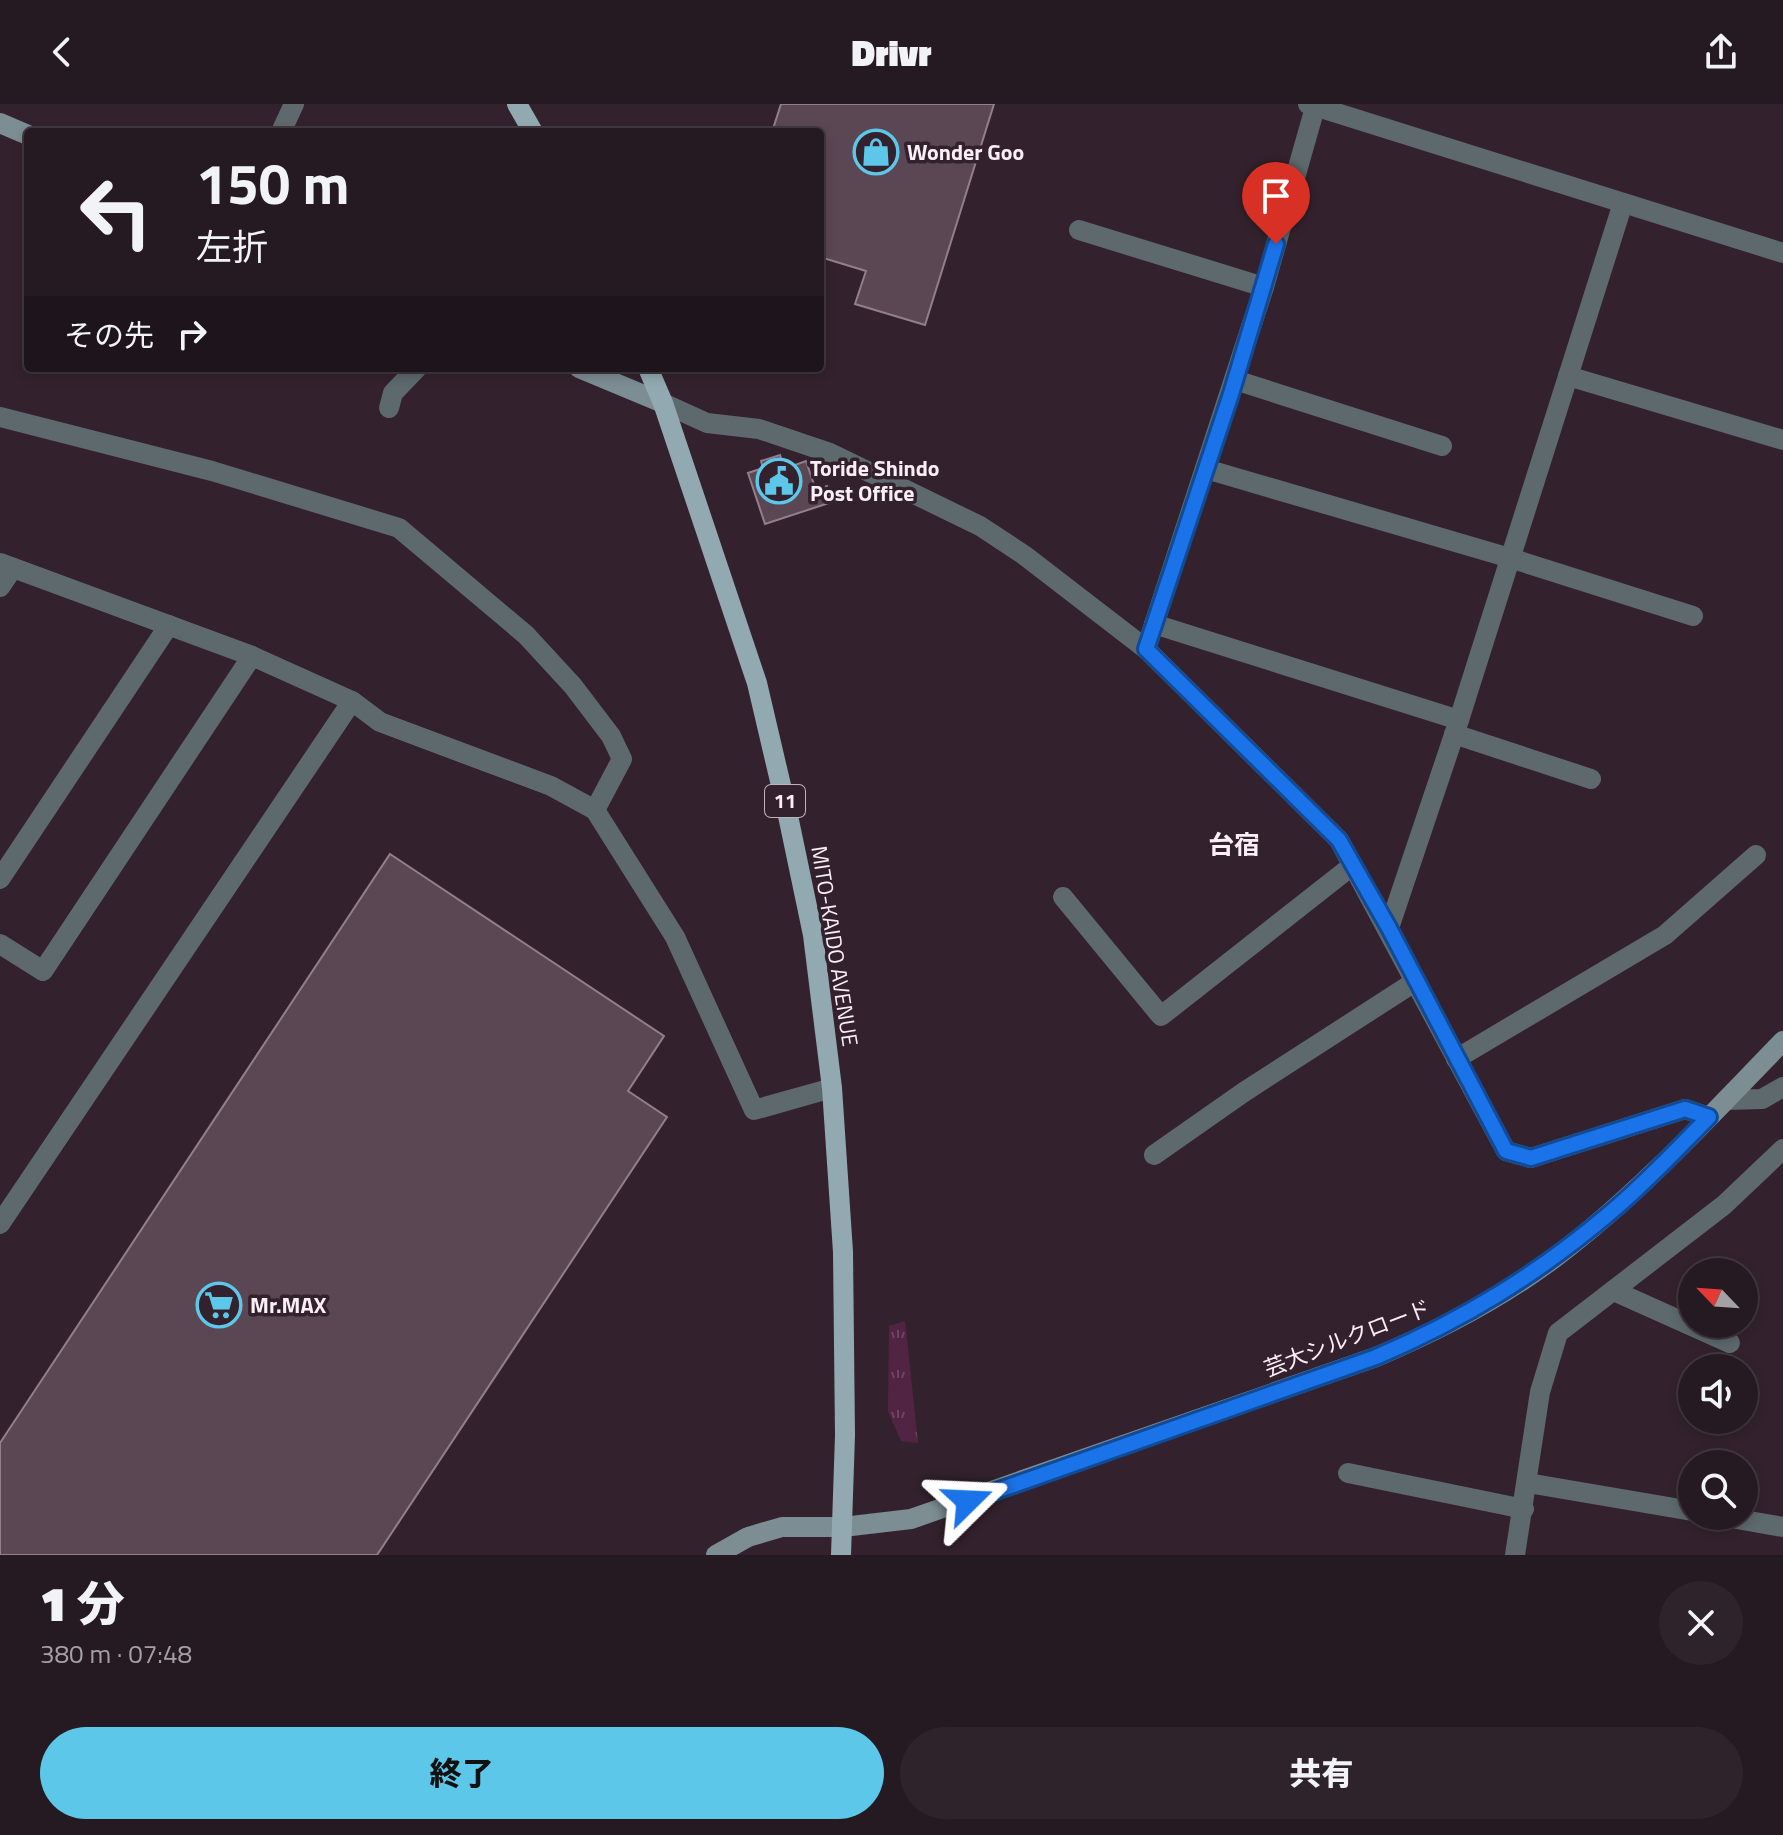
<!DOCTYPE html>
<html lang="ja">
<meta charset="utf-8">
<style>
:root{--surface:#261a22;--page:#2e232a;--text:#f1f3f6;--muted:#a4a1a5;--line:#423840;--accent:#5cc7e8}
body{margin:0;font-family:"Titillium Web","Noto Sans JP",sans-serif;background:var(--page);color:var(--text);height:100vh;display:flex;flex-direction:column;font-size:30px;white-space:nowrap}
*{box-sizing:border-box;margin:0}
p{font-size:26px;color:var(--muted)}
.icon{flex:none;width:44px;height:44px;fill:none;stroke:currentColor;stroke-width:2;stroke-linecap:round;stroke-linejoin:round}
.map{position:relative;height:1451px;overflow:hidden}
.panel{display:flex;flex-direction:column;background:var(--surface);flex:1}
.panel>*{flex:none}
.top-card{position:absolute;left:24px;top:24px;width:800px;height:244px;border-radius:8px;box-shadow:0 4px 12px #0003,0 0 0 2px var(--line);background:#261a22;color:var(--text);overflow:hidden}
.needle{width:52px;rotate:295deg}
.tools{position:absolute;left:1678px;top:1154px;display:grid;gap:16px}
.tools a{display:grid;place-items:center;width:80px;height:80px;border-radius:50%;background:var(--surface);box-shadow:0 4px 12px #0003,0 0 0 2px var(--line);font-size:40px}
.pin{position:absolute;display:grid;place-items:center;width:68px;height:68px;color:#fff;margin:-82px -34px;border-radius:50% 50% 50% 0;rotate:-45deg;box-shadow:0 0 8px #0007}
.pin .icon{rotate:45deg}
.me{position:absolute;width:88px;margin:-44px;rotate:69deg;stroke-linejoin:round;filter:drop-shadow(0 0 6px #0008)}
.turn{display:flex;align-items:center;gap:28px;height:168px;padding:0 40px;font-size:36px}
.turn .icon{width:104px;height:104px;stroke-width:2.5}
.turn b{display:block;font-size:56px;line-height:68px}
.then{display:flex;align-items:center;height:76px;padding:0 40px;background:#0003;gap:16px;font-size:30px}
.round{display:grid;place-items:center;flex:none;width:84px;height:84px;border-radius:42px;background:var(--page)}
.headline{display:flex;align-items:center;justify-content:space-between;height:136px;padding:0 40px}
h1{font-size:48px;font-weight:800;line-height:60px}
.primary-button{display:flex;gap:16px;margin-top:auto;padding:16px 40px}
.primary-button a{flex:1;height:92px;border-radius:48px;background:var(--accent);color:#111;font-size:32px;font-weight:800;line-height:92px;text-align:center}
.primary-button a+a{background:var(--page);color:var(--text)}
header{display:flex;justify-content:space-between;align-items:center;height:104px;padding:0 40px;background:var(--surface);font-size:36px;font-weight:800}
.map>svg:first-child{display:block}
</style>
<header><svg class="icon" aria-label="back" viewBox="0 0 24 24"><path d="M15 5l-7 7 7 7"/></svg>Drivr<svg class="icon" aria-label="share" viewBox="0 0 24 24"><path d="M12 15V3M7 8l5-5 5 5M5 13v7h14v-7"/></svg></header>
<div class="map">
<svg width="1783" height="1451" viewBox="0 0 1783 1451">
<defs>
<pattern id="grass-tufts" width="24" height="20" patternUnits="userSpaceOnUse" patternTransform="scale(2)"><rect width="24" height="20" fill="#522443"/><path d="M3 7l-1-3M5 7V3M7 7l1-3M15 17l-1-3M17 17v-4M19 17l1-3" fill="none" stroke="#6c445f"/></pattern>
</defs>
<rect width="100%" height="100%" fill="#33222d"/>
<path fill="url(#grass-tufts)" d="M905,1217L918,1339L901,1337L888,1307L889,1222Z"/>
<g fill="#5a4753" stroke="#937e8b" stroke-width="2">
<path d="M781,0H994L925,221L855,200L866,167L820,153V28H772Z"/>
<path d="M780,351L784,365L806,357L816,386L827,382L832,398L765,420L748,369L763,364L761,357Z"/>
<path d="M390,750L664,932L628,987L667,1013L377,1451H0V1339Z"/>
</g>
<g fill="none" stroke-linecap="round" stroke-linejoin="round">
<g stroke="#5e696d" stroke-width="20">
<path d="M1079,126L1264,183"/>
<path d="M1235,276L1442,342"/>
<path d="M1154,520L1459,616"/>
<path d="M1454,630L1591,675"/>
<path d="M1154,1051L1244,988L1416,877"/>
<path d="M1614,1187L1730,1239"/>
<path d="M1348,1369L1524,1405"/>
</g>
<g stroke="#5e696d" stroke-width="20">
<path d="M1308,0L1783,149"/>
<path d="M281,28L294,0"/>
<path d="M1568,272L1783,336"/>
<path d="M663,299L707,319L759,325L830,349L980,422L1024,451L1146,545L1339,736L1506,1047L1531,1054L1685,1005L1709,1013"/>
<path d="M389,304L393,289L417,264"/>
<path d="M0,313L212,367L399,424L526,531L573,582L611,632L622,655L595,706"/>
<path d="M1206,365L1510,454L1693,512"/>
<path d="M0,459L252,552L352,597"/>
<path d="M0,483L13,464"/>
<path d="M1146,545L1264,183L1316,0"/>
<path d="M0,775L169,521"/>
<path d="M1063,793L1161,912L1353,761"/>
<path d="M1389,824L1459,616L1623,99"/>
<path d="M0,840L43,867L252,552"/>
<path d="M1456,955L1665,831L1756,751"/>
<path d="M1726,996L1762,995L1783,983"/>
<path d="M0,1120L352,597L380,618L551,682L595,706L675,833L754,1006L832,984"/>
<path d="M1528,1379L1692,1407"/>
<path d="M1720,1412L1783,1423"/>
<path d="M1515,1451L1540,1288L1558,1229L1724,1101L1783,1045"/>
</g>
<g stroke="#7c8d93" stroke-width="20">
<path d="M0,19L28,31"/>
<path d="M579,264L663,299"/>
<path d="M716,1451L748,1433L782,1423H843L911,1415L1376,1253C1440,1226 1502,1194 1557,1152C1640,1089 1711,1011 1783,937"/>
</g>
<g stroke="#93a9b1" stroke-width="20">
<path d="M517,0L533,28"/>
<path d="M648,264L663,299L757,579L787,707L813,831L832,984L843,1148L845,1331L841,1451"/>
</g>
</g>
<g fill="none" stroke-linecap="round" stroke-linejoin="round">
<g stroke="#114b97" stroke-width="20">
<path id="route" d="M968,1397L1376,1253C1465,1215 1538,1170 1611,1108C1646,1079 1677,1045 1709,1013L1685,1005L1531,1054L1506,1047L1389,824L1339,736L1146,545L1231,290L1276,140"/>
</g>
<use href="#route" stroke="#1a73e8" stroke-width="14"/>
</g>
<defs>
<g id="shop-ring" transform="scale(2.3)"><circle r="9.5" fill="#33222d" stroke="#5cc7e8" stroke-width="1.5"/><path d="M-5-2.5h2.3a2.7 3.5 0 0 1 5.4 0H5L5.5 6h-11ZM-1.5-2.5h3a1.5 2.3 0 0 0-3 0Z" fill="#5cc7e8"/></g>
<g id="civic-ring" transform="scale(2.3)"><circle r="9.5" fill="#33222d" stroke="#5cc7e8" stroke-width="1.5"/><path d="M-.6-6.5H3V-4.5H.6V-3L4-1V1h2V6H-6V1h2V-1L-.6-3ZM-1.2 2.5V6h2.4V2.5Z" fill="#5cc7e8"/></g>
<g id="supermarket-ring" transform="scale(2.3)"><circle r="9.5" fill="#33222d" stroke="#5cc7e8" stroke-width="1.5"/><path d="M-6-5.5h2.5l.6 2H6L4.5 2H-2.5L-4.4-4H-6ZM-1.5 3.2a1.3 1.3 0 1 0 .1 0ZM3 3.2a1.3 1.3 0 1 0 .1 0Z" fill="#5cc7e8"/></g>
</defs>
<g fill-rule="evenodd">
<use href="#shop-ring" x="876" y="48"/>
<use href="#civic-ring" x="779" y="377"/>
<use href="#supermarket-ring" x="219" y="1201"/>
</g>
<g text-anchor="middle" stroke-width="7" stroke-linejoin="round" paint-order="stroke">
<rect fill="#33222d" stroke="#bfb2ba" stroke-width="2" x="765" y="681" width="40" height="32" rx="6"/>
<g font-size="20" font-weight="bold" fill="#fbeff7">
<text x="785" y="704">11</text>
</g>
<g font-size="22" font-weight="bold" fill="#fbeff7" stroke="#33222d" text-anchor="start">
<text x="907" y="56">Wonder Goo</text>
<text x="810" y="372">Toride Shindo<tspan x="810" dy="25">Post Office</tspan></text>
<text x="250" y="1209">Mr.MAX</text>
</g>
<g font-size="22" fill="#fbeff7" stroke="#33222d">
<text transform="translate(835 842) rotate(81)" y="8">MITO-KAIDO AVENUE</text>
<text transform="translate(1347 1234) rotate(-21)" y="8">芸大シルクロード</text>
</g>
<g font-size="26" font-weight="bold" fill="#fbeff7" stroke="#33222d">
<text x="1234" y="750">台宿</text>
</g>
</g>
</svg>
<div class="tools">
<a><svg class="needle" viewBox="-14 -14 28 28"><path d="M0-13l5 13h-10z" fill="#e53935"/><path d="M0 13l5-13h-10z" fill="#a4a1a5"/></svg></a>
<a><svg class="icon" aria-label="sound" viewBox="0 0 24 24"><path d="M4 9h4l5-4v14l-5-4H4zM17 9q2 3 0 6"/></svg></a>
<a><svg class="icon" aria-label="search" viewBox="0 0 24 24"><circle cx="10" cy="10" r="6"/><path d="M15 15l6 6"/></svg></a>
</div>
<div class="pin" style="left:1276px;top:140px;background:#d93025"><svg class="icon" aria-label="arrive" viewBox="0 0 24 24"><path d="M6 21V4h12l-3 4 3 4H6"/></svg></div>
<svg class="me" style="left:968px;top:1397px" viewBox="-20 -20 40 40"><path d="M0-17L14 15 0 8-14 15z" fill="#1a73e8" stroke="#fff" stroke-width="4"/></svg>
<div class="top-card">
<div class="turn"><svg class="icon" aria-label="left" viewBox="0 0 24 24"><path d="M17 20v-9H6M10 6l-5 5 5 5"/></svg><div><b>150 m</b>左折</div></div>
<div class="then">その先<svg class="icon" aria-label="right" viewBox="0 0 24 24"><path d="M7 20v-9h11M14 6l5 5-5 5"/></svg></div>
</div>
</div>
<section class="panel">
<div class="headline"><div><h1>1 分</h1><p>380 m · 07:48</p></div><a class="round"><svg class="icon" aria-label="close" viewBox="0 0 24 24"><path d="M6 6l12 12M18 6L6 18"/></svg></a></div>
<div class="primary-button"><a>終了</a><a>共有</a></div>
</section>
